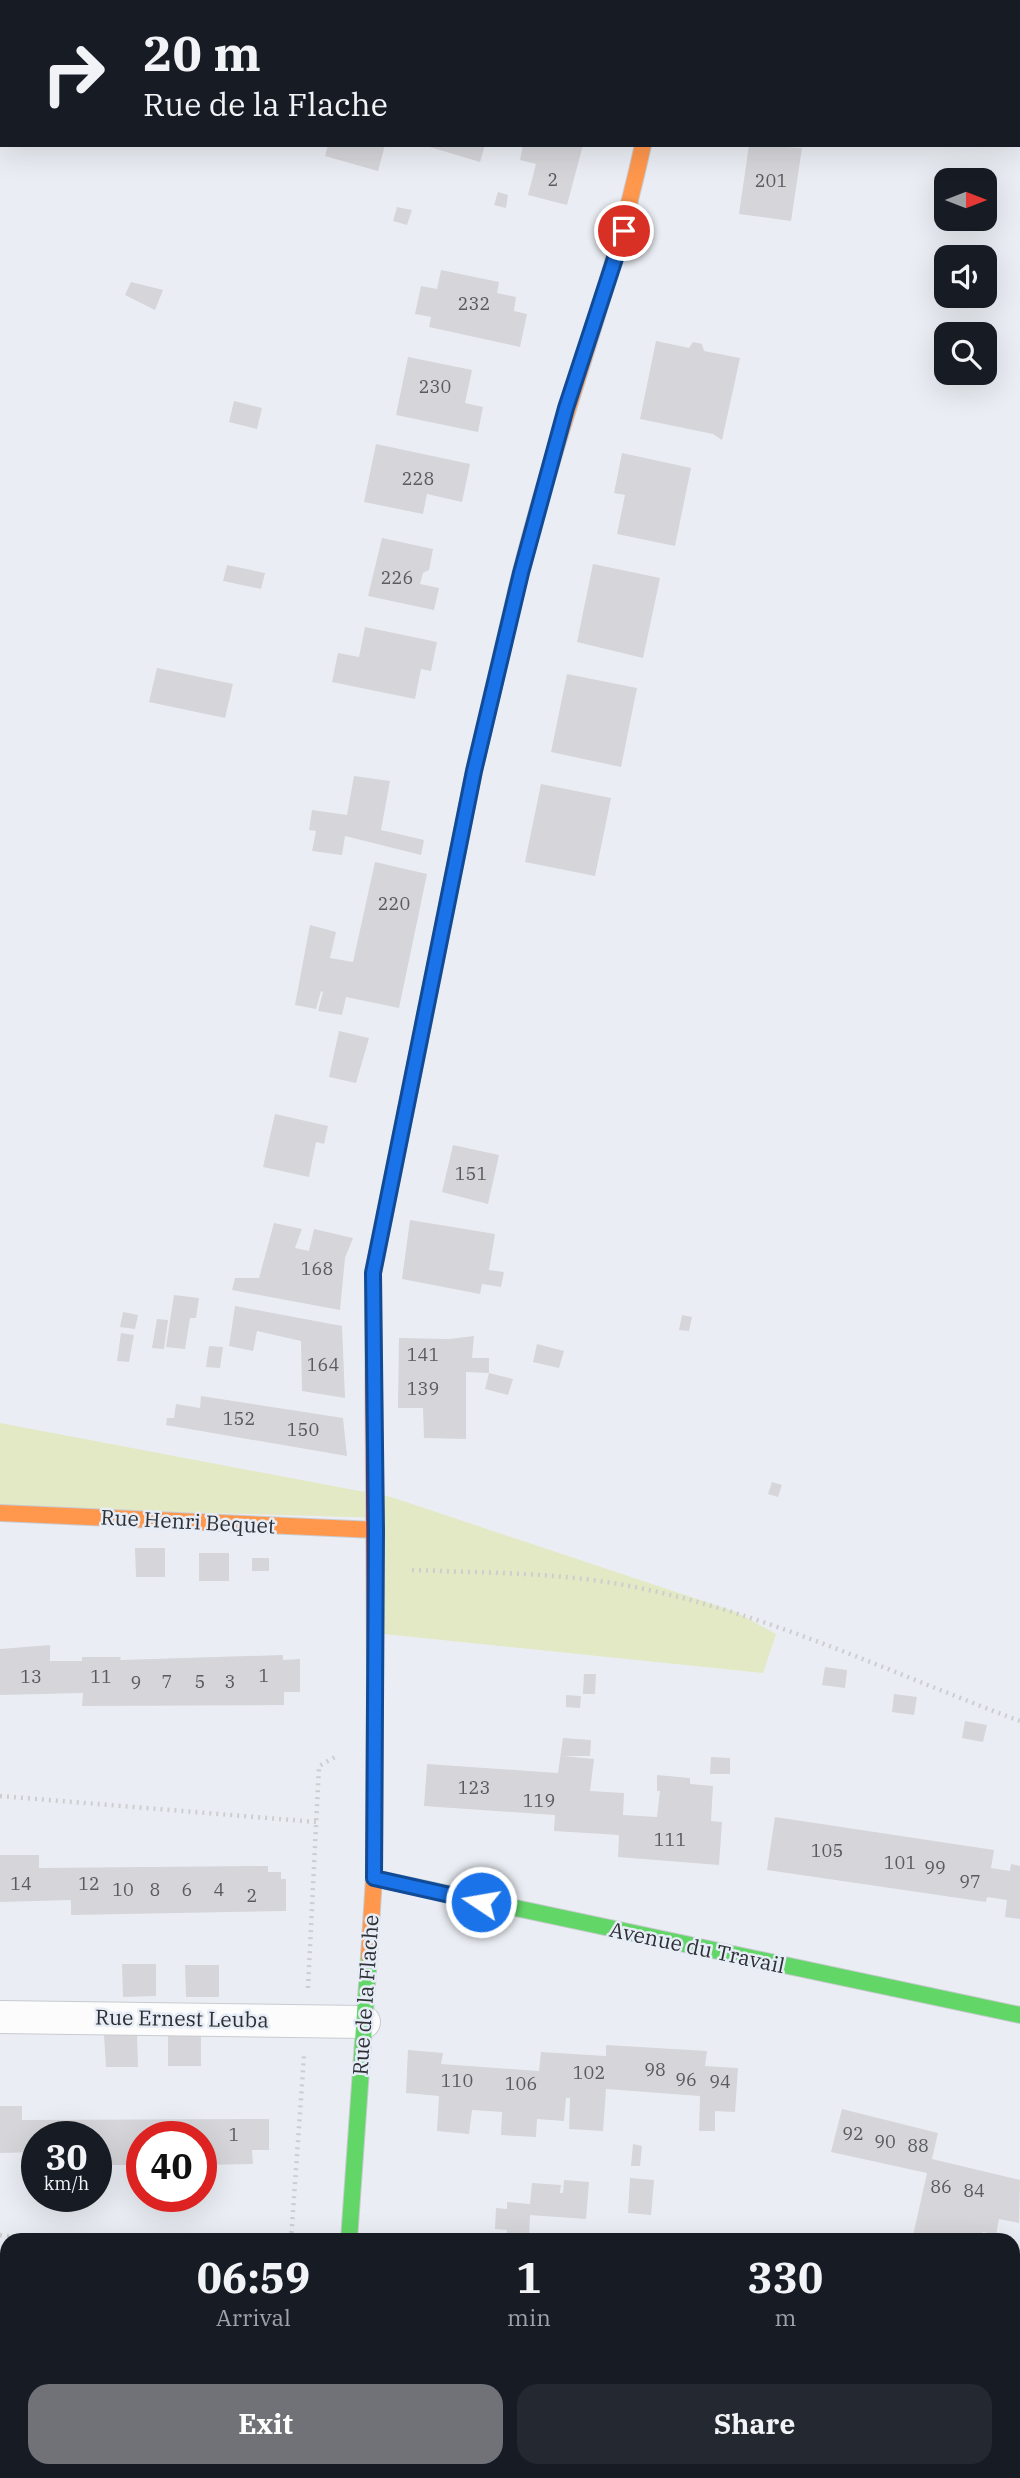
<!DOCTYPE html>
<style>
:root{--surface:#171b24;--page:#242831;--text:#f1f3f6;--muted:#9ea1a6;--accent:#707277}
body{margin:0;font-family:"IBM Plex Serif",serif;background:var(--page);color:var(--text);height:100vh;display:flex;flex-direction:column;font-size:26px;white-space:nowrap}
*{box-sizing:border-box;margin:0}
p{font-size:23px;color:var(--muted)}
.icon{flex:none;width:38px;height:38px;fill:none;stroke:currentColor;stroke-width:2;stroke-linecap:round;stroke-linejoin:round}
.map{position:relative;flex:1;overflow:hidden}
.panel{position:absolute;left:0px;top:2233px;width:1020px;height:245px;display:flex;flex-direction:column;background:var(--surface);border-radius:21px 21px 0 0;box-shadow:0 7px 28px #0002}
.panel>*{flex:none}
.top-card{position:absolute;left:0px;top:0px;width:1020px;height:147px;box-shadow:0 7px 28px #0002;background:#171b24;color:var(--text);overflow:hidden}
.needle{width:46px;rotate:90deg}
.fabs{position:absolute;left:934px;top:168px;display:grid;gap:14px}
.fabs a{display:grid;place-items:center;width:63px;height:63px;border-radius:14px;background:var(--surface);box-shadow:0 7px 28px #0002;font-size:35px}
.speed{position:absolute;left:21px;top:2121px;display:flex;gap:14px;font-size:35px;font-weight:700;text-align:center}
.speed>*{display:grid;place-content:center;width:91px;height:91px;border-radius:50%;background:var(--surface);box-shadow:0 7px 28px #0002;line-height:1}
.speed small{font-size:18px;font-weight:400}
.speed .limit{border:10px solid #d22;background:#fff;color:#111}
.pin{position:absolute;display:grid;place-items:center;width:60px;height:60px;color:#fff;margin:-30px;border:4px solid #fff;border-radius:50%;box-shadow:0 2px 7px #0007}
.me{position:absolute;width:77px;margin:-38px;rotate:282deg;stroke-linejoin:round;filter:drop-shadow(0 0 5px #0008)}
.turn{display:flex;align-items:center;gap:24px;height:147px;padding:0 28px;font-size:32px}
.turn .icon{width:91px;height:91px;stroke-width:2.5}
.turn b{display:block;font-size:49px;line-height:60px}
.eta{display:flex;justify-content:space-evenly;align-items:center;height:119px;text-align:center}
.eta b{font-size:42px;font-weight:700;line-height:49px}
.cta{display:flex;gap:14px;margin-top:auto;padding:14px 28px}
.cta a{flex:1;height:80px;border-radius:21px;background:var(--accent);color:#fff;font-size:28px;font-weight:700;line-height:80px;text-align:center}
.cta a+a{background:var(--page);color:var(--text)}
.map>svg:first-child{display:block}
</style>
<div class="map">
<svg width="1020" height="2478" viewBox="0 0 1020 2478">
<rect width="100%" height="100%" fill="#eaeef4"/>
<path fill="#e2e9c4" d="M0,1423L391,1497L736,1612L776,1634L763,1673L384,1634L385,1518L0,1507Z"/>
<g fill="#d5d5da">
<path d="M328,145H385L378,171L325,156Z"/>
<path d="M423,145H485L480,162Z"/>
<path d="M523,145H583L567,205L528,195L536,164L520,160Z"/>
<path d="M749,145L802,148L791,221L739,214Z"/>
<path d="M498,192L508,195L506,208L494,205Z"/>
<path d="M397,207L412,210L407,225L393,221Z"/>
<path d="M441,270L499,282L497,293L516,297L514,311L527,314L520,347L429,327L431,317L415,314L421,286L437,289Z"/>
<path d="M131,282L163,290L155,310L125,295Z"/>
<path d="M656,341L689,348L693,342L702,344L704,351L740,358L722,440L713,434L640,419Z"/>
<path d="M408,357L472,370L465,403L483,407L478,432L396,415Z"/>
<path d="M234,401L262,408L257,429L229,422Z"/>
<path d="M376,444L470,464L462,502L427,494L423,514L364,502Z"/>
<path d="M622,453L691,468L675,546L617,534L625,495L614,493Z"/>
<path d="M382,538L433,549L429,570L423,573L420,584L439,588L434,610L368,596Z"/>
<path d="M593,564L660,578L643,658L577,642Z"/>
<path d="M227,565L265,573L261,589L223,581Z"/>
<path d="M365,627L437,642L431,671L421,669L415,699L332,682L338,653L359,657Z"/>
<path d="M157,668L233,684L225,718L149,702Z"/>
<path d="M567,674L637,688L621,767L551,752Z"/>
<path d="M354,776L390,781L381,830L424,840L421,855L345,836L342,855L312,851L316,831L309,830L312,810L347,815Z"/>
<path d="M541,784L611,798L595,876L525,862Z"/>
<path d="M375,862L427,874L399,1008L346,997L342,1015L318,1011L323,992L321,991L316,1009L295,1005L310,925L336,932L330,958L353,962Z"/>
<path d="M339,1031L369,1038L356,1083L329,1077Z"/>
<path d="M275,1114L328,1126L324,1144L316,1142L309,1177L263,1167Z"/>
<path d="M453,1145L499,1155L488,1204L442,1192Z"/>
<path d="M410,1220L495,1234L489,1270L504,1272L501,1287L482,1284L480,1294L402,1279Z"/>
<path d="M274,1223L302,1229L295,1248L309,1251L314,1229L353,1238L345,1258L340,1310L232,1290L235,1278H259Z"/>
<path d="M174,1295L199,1298L196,1318H190L185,1349L166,1347Z"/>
<path d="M235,1306L342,1326L345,1398L302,1391L301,1341L257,1331L253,1351L229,1346Z"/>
<path d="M123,1312L138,1315L135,1329L120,1327Z"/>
<path d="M682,1315L692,1317L689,1331L679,1330Z"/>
<path d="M157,1319L168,1320L164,1349L152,1348Z"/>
<path d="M121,1333L134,1335L129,1362L117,1361Z"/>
<path d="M474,1336L472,1358H489V1373L466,1372V1439L424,1438L423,1408H398L399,1338L449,1339Z"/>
<path d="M537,1344L564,1351L559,1368L533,1362Z"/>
<path d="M209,1346L223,1347L220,1368L206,1367Z"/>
<path d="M489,1373L513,1379L508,1395L485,1389Z"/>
<path d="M201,1396L343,1418L347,1456L166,1425L167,1418H174L176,1404L200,1408Z"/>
<path d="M772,1482L782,1485L778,1497L768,1494Z"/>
<path d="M135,1548H165V1577H136Z"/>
<rect x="199" y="1553" width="30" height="28"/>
<rect x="252" y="1558" width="17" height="13"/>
<path d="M50,1645V1661H82V1657H121L120,1660L283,1655V1660L300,1659V1692H284V1705L82,1706L83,1693L0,1695V1649Z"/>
<path d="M825,1667L847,1670L845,1688L822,1685Z"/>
<path d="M584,1674H596L595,1694H583Z"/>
<path d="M894,1694L917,1697L914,1715L892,1712Z"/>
<path d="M566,1695L581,1696L580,1708L566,1707Z"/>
<path d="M965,1721L987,1725L983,1742L962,1738Z"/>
<path d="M563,1738L591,1740L590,1756H563L594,1759L590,1791L624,1793L623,1815L657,1817L660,1791H657V1775L690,1778V1784L713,1786L711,1821L722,1822L719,1865L618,1857L619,1835L554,1831L555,1815L424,1806L427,1764L558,1773Z"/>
<path d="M711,1757L730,1758V1774H710Z"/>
<path d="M775,1817L994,1850L991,1868L1010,1871L1011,1864L1020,1866V1919L1005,1917L1007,1900L987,1897L986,1902L767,1870Z"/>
<path d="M0,1855H39V1868L268,1866V1872H281V1879H286V1911L71,1915V1900L0,1902Z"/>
<path d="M122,1964H156V1996L123,1997Z"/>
<path d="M185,1965H219V1997H186Z"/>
<path d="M104,2035H137L138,2067H106Z"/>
<rect x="168" y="2035" width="33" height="31"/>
<path d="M606,2045L707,2051L705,2066L738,2068L735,2112L715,2111V2131H699L700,2096L606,2089L603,2131L569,2129L570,2098H566L564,2121L537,2119L536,2137L501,2135L502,2112L472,2110L469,2134L437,2131L439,2096L406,2093L408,2050L443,2053L441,2064L539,2071L541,2052L606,2056Z"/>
<path d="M0,2106H22V2120L269,2119V2150H252L253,2164L201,2165V2137H142V2165H96V2137H37V2152L0,2153Z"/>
<path d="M842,2109L938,2133L932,2159L1020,2180L1019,2223L999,2219L996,2235L983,2232L981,2240H912L927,2173L831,2152Z"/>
<path d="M633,2144L642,2146L640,2166H631Z"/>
<path d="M630,2178L654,2180L651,2215L628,2213Z"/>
<path d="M564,2180L589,2182L586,2219L530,2215L529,2238L506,2236L507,2230L495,2229L496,2208L507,2209V2202L530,2204L532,2183L561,2185L560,2193H563Z"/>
<rect x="0" y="2314" width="7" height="47"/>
<path d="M495,2471H740L772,2474V2478H495Z"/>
</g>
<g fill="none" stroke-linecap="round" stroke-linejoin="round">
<g stroke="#c8cbcf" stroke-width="34">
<g id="street">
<path d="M329,0L331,2"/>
<path d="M683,2L684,0"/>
<path d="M0,2017L364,2022"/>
<path d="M333,2478V2471"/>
</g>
</g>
<g stroke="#c8cbcf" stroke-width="18">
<g id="fast">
<path d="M423,1025L474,771L516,592"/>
<path d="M374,1878L1020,2015"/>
<path d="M349,2240L369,1956"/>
</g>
</g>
<g stroke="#c8cbcf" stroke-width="18">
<g id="slow">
<path d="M516,592C552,441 610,296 643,145"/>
<path d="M373,1314V1273L423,1025"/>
<path d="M0,1513L376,1530"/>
<path d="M369,1956L374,1878L375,1673"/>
</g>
</g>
<g stroke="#c8cbcf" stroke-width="18">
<path id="jam" d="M373,1314L375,1673"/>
</g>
<g stroke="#cdcecf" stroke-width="4.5" stroke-dasharray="2 5" stroke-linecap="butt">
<path d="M412,1570C486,1573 562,1572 634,1587C768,1613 893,1674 1020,1721"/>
<path d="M0,1796L316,1822"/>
<path d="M308,1988L319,1766L337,1756"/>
<path d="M0,2235L34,2240"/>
<path d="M291,2240L304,2056"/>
<path d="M274,2478V2471"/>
</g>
<use href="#street" stroke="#fcfcfd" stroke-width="32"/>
<use href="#fast" stroke="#63d668" stroke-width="16"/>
<use href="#slow" stroke="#ff974d" stroke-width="16"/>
<use href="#jam" stroke="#b3261e" stroke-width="16"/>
</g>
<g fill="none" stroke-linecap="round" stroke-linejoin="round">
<g stroke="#114b97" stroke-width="18">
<path id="route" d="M481,1902L374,1878L376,1530L373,1273L474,771L521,573L566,408L624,231"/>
</g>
<use href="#route" stroke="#1a73e8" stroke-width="12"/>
</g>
<g text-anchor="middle" stroke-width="5" stroke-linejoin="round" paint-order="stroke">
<g font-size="18" fill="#5a5b5f">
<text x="553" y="186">2</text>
<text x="771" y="187">201</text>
<text x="474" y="310">232</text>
<text x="435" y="393">230</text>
<text x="418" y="485">228</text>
<text x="397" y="584">226</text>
<text x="394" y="910">220</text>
<text x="471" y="1180">151</text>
<text x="317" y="1275">168</text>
<text x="423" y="1361">141</text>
<text x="323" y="1371">164</text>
<text x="423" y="1395">139</text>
<text x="239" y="1425">152</text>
<text x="303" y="1436">150</text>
<text x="264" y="1682">1</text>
<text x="31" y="1683">13</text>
<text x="101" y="1683">11</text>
<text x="167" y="1688">7</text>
<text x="200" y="1688">5</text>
<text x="230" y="1688">3</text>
<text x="136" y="1689">9</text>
<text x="474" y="1794">123</text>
<text x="539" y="1807">119</text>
<text x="670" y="1846">111</text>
<text x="827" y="1857">105</text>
<text x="900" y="1869">101</text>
<text x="935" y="1874">99</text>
<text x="970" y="1888">97</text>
<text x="21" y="1890">14</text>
<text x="89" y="1890">12</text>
<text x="123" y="1896">10</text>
<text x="155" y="1896">8</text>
<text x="187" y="1896">6</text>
<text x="219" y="1896">4</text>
<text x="252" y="1902">2</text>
<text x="655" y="2076">98</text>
<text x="589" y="2079">102</text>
<text x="686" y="2086">96</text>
<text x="457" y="2087">110</text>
<text x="720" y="2088">94</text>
<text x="521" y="2090">106</text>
<text x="853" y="2140">92</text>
<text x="234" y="2141">1</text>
<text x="885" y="2148">90</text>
<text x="918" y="2152">88</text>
<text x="941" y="2193">86</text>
<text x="974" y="2197">84</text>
</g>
<g font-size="21" fill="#2e3034" stroke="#e7edf7">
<text transform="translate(188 1522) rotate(3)" y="7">Rue Henri Bequet</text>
<text transform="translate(697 1948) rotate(12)" y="7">Avenue du Travail</text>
<text transform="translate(366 1995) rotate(-86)" y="7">Rue de la Flache</text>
<text transform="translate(182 2019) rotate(1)" y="7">Rue Ernest Leuba</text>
</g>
</g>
</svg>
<div class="fabs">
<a><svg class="needle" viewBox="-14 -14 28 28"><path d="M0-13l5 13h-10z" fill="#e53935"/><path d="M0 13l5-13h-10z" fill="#9ea1a6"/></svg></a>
<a><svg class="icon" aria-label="sound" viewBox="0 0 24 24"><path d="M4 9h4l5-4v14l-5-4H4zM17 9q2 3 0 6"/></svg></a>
<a><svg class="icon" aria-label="search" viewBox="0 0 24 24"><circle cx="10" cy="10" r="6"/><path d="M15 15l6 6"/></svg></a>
</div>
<div class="speed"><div>30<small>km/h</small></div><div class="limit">40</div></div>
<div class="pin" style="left:624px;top:231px;background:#d93025"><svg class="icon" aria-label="arrive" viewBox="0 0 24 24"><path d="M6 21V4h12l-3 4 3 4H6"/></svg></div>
<svg class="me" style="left:481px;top:1902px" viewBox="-20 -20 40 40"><circle r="17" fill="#1a73e8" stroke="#fff" stroke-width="3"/><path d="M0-11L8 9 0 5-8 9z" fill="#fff"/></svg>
<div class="top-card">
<div class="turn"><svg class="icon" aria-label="right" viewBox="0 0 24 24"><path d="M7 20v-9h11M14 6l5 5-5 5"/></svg><div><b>20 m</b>Rue de la Flache</div></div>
</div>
<section class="panel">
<div class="eta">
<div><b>06:59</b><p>Arrival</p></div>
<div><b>1</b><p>min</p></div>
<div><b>330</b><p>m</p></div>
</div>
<div class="cta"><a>Exit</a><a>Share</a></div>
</section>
</div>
